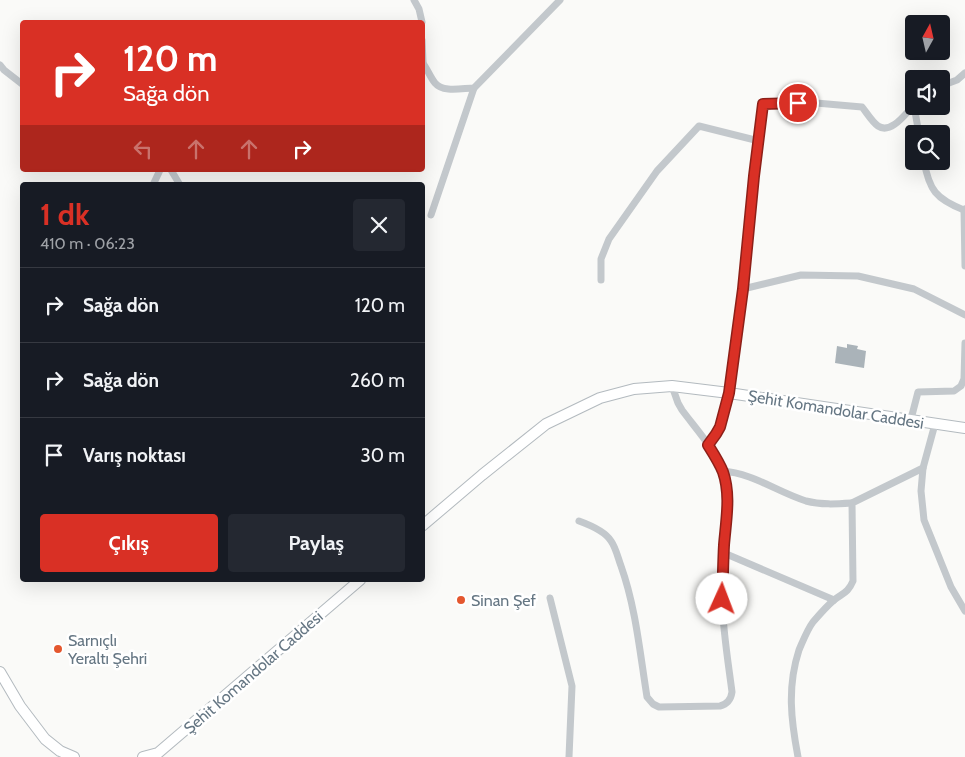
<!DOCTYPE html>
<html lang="tr">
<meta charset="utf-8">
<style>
:root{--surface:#171b24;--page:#242831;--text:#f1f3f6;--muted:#9ea1a6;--line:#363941;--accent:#d93025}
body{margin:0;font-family:Cabin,sans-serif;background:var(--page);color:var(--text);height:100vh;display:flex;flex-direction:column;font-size:19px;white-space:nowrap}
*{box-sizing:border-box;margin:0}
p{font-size:16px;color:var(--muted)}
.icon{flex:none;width:28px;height:28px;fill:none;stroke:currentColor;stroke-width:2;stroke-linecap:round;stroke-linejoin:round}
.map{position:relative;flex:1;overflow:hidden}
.side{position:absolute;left:20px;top:182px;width:405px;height:400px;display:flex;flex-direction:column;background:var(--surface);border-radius:5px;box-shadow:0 5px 20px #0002}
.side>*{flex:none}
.banner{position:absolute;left:20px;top:20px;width:405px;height:152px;border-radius:5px;box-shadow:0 5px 20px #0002;background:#d93025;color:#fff;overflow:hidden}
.needle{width:32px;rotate:8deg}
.controls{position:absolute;left:905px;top:15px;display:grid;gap:10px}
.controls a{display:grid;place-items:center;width:45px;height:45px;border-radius:5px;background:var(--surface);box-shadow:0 5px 20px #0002;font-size:25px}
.pin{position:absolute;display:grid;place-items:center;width:42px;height:42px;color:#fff;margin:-21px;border:2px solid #fff;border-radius:50%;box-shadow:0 1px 5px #0007}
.me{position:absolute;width:55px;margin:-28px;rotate:2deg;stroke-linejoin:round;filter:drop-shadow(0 0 4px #0008)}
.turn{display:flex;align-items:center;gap:18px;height:105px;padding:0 20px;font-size:22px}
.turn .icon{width:65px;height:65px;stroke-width:2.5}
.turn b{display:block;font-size:35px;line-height:42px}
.lanes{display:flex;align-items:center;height:48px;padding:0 20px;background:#0003;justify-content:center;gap:25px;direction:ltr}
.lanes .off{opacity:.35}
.round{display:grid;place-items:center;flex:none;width:52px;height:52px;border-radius:5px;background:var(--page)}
.summary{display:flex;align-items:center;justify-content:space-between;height:85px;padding:0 20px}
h1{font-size:30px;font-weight:700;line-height:38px;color:var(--accent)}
.primary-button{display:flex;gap:10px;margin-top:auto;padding:10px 20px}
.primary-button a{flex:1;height:58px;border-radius:5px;background:var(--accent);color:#fff;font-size:20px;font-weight:700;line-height:58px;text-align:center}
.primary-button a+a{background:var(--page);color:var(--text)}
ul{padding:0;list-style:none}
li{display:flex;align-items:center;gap:15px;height:75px;padding:0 20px;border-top:1px solid var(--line)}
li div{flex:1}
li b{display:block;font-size:19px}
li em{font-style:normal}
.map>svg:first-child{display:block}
</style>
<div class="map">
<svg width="965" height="757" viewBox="0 0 965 757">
<rect width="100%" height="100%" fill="#fafaf8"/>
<path fill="#aab3b9" d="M847,344L858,346L857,349L866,351L864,368L835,363L837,346L847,348Z"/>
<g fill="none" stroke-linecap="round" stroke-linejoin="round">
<g stroke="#b3babf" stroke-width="12">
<g id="secondary">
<path d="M422,526L482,475L546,424L600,398L634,389L672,386L729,393L965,428"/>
<path d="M0,672L20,706L45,739L60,751L74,757"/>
<path d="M143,757L158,753L360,580"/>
</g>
</g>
<g stroke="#c3c8cc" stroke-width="7">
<path d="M414,0L419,9L422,22"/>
<path d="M422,40L423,62"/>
<path d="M422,62C427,68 430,77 435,83C443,93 463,88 474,88L560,0"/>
<path d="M0,65L4,70L22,84"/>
<path d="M941,86L957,80L965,73"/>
<path d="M914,106L919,134"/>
<path d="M924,161C929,190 936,199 964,210"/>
<path d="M171,170L180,185"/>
<path d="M153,185L160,170"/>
<path d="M965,209L964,210L965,266"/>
<path d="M431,215L474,88"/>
<path d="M601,280V259L609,239L657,171L699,126L759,141"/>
<path d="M743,289L801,275L858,276L914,289L965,315"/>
<path d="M911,419L918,392L954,391L961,386L964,379L965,343"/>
<path d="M935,424L923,468L921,491L924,520L951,587L965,611"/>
<path d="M708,445C713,439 717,433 720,426C732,395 734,360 738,328C748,254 754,179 763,104L816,103L862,107C867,113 872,122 878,126C891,135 906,113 914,105"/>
<path d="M722,471C753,473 777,492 806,501C821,505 836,504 852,503"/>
<path d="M579,521C590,525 605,531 611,541C616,548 618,558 621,566C636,608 640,654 647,697L653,704L659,707L720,706C728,704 731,699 732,692C728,661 723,631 722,600C722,578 724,556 725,535C726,513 730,491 722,470C714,448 696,429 682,410L678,403L672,386"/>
<path d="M724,553L834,600"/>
<path d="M550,598L572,686L569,757"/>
<path d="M798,757C791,720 787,687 799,650C803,641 807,630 813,622C819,615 827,606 834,600C843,593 848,593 853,581L852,503L923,468"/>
</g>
<use href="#secondary" stroke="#fff" stroke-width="10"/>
</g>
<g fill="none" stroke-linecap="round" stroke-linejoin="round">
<g stroke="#8d1f18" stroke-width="12">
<path id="route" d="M722,599C723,581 723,563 724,545C726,520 731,495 723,472C719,462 713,453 708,445L716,434L720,427L729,393L743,289L754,176L763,104L798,103"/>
</g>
<use href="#route" stroke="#d93025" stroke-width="9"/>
</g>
<g fill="#e4572e" stroke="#fff" stroke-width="2">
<circle cx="461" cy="600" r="5"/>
<circle cx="58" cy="649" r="5"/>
</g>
<g text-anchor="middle" stroke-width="5" stroke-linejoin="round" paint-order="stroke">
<g font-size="16" fill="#657683" stroke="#fff">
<text transform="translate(836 409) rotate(9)" y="6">Şehit Komandolar Caddesi</text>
<text transform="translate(253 672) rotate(-41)" y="6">Şehit Komandolar Caddesi</text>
</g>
<g font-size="16" fill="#657683" stroke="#fff" text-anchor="start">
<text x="471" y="606">Sinan Şef</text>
<text x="68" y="646">Sarnıçlı<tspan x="68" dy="18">Yeraltı Şehri</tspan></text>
</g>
</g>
</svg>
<div class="controls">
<a><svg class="needle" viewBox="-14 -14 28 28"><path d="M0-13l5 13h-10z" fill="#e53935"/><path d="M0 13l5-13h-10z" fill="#9ea1a6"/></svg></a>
<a><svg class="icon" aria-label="sound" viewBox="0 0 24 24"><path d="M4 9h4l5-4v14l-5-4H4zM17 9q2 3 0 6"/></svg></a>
<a><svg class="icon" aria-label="search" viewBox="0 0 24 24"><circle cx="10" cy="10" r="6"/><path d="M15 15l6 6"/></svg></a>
</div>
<div class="pin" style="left:798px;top:103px;background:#d93025"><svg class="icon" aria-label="arrive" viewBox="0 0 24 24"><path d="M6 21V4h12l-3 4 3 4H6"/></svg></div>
<svg class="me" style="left:722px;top:599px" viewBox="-20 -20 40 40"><circle r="19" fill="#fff"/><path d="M0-13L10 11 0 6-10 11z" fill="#d93025"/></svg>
<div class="banner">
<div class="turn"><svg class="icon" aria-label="right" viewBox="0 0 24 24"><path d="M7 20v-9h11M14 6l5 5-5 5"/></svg><div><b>120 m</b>Sağa dön</div></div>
<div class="lanes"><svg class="icon off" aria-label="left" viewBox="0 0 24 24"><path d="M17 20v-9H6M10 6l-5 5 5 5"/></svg><svg class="icon off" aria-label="ahead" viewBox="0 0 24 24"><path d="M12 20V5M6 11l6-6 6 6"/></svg><svg class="icon off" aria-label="ahead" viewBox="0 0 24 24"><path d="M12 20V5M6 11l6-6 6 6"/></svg><svg class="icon" aria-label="right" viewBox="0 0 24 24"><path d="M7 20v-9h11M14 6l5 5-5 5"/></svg></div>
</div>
<section class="side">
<div class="summary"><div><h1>1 dk</h1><p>410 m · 06:23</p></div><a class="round"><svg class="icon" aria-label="close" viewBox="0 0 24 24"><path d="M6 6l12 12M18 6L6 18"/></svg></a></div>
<ul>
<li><svg class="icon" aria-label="right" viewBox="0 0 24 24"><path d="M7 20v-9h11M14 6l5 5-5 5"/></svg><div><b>Sağa dön</b></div><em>120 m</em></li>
<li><svg class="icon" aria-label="right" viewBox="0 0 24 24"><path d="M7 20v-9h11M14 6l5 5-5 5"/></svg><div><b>Sağa dön</b></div><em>260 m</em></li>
<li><svg class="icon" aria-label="arrive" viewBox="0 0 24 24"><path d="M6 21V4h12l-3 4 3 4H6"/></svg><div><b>Varış noktası</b></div><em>30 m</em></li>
</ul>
<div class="primary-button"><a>Çıkış</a><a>Paylaş</a></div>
</section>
</div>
